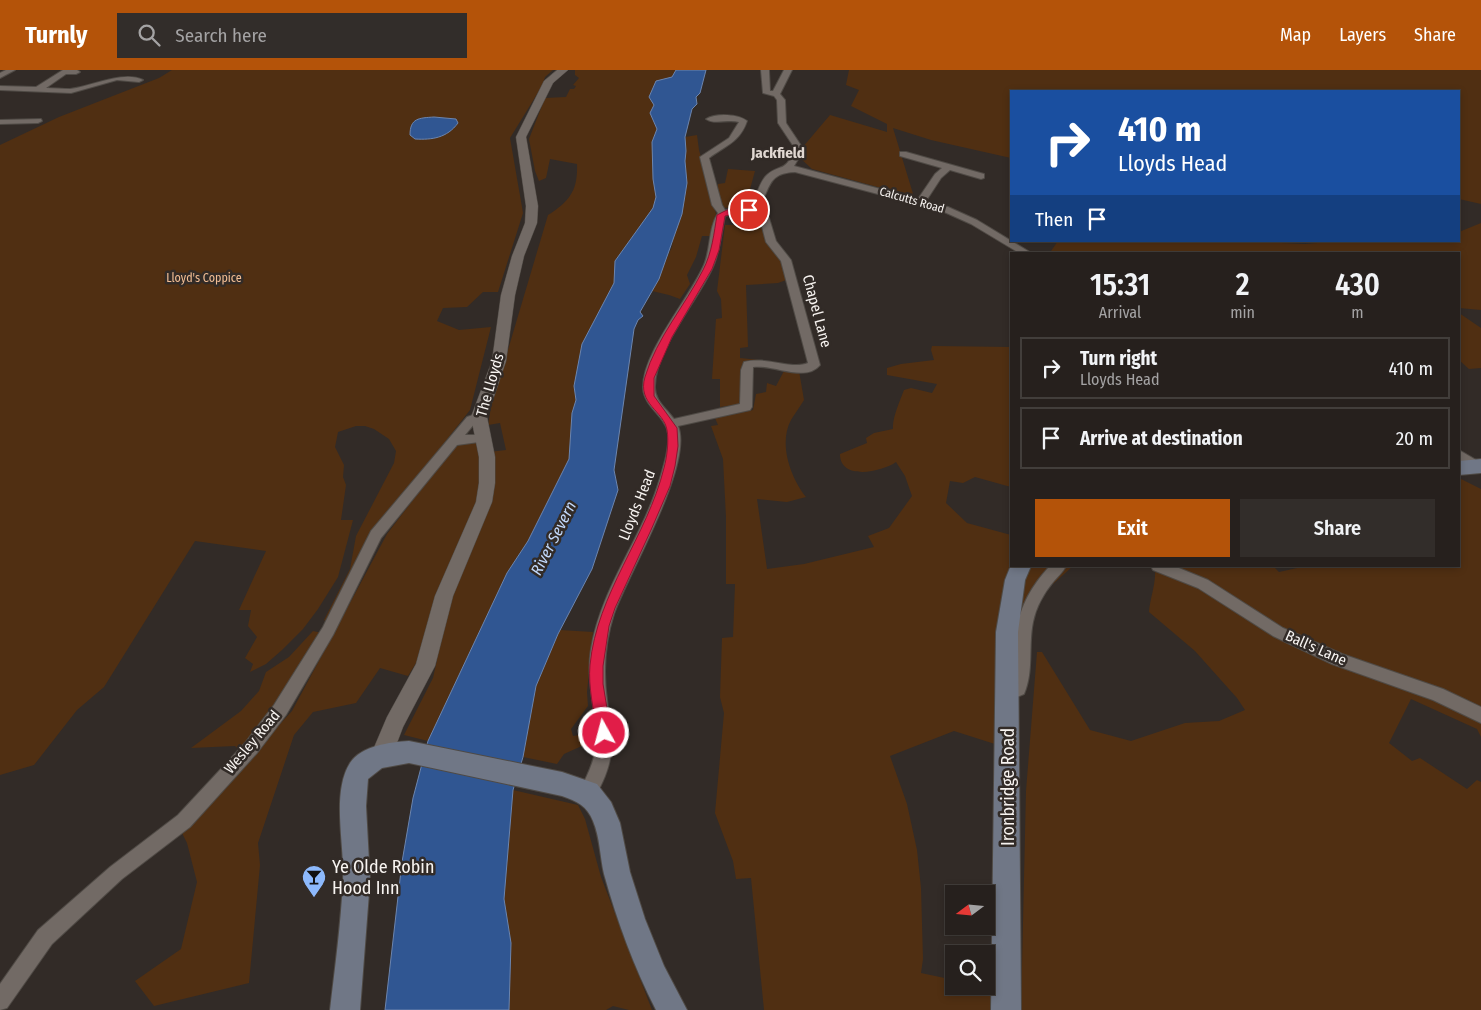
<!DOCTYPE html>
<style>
:root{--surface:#26201d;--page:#322d2a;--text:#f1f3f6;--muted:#a4a3a4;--line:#423e3b;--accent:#b45309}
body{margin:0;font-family:"Fira Sans Condensed",sans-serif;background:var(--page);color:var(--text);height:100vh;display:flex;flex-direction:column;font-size:19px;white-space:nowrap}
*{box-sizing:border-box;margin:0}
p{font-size:16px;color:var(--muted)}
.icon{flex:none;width:28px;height:28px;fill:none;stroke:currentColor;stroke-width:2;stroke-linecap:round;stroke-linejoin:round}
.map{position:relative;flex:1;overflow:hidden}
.details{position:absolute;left:1010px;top:182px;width:450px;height:315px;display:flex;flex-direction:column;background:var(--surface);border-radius:0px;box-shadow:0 2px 8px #0003,0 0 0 1px var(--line)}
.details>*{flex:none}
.top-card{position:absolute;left:1010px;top:20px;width:450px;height:152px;border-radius:0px;box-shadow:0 2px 8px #0003,0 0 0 1px var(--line);background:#1a4fa0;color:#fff;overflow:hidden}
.needle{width:32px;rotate:254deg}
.tools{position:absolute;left:945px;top:815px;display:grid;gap:10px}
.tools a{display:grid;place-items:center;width:50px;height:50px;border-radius:0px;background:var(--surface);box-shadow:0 2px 8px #0003,0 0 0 1px var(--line);font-size:25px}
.pin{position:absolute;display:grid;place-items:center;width:42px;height:42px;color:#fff;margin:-21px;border:2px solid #fff;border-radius:50%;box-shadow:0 1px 5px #0007}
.me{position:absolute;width:55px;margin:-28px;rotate:353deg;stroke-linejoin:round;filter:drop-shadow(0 0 4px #0008)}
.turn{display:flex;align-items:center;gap:18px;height:105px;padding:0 25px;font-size:22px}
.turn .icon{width:65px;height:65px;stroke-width:2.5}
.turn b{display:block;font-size:35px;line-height:42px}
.then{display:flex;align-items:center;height:48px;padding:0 25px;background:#0003;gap:10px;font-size:19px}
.eta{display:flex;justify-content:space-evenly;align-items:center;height:85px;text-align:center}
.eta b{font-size:30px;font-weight:600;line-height:35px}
.primary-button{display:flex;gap:10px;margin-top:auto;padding:10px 25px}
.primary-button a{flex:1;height:58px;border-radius:0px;background:var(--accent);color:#fff;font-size:20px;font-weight:600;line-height:58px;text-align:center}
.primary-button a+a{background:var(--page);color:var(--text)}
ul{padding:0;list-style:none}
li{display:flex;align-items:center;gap:15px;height:62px;margin:0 10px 8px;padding:0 15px;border:2px solid var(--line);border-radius:0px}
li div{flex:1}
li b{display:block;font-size:19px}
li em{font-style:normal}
header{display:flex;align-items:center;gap:30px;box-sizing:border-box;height:70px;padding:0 25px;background:var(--accent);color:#fff}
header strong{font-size:24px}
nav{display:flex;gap:28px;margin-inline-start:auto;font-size:18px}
.search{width:350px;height:45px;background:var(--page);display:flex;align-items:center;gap:12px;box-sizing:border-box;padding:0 18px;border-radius:0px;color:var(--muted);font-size:19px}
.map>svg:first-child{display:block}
</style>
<header>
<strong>Turnly</strong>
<div class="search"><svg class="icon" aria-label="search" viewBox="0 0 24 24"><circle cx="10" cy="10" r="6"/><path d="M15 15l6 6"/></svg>Search here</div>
<nav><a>Map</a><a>Layers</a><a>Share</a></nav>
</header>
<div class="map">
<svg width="1481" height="940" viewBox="0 0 1481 940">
<rect width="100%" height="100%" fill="#322b27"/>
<g fill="#502f12">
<path d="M172,0H553L545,7L542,16L510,68L523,143L498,222H483L467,237L443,238L437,251L459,260L491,257L470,340L386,447L328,553L324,550L350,499L356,466L394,393L396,381L389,369L374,359L365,356H356L338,362L335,377L344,395L343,407L346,415L341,450H353L338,507L318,539L303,559L282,580L266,594L250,602L253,594L245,588L257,567L248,556L251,540H239L266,481L195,471L104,617L77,640L34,695L0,705V75L59,47L159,8Z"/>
<path d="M575,0H676L672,7L656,12L652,48L657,59L652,72L653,109L656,127L653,138L615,191L614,213L582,274L574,316L576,330L572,343L569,389L528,471L507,503L428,671L404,665L433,608L437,590L419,588L408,606L380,598L356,633L313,642L294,665L258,773L260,795L249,913L154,936L135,911L181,879L197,812L187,773L181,761L292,641L387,464L455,375L477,372L481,383L506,380L500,353L488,355L491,337L548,145C570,131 578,120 577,94L550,89L546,108L539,111L535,101L529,69L545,28L566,27L570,19H574L576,16L573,15L579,8L575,5Z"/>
<path d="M849,0H1481V134L1459,129V21H1011V88L931,70L893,58L914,127L812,99L799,87L802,78L830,45L887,62V54L851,36L859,20L846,15Z"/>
<path d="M697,65L699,80L716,144L712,166H702L696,187L687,205L690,214L680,229L669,225L652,221L672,177L674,162L682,144L687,113L685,91L686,81L685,67Z"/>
<path d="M728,99L755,101L745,137L723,138L717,125L718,114L725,113Z"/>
<path d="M755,143C771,155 782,190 789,209L778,213L746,215L748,277L740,278V288L759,290L742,295V334L720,337V309H712L716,249L722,248L721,229L717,221L725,155H742L746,144Z"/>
<path d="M1481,153V240L1459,238V184H1355L1332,182L1323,184H1049L1058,171H1239L1305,174L1340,171H1459V162Z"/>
<path d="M1459,243L1481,258V298L1469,299L1459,290Z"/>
<path d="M932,276L1011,277V417L975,407L963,413L950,411L946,433L967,453L1011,465V489L1001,530L997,560L998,675L954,661L890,686L907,734L917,780L921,818L923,889L921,903L954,910V916H981L991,918V940H764L751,808L736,809L733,791L715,743L724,643L720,627L722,568L733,567L735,514H726V447L723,389L711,356L718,355L715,348L753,340L756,324L766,322L767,313L776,316L784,301H799L804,330C800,337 795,343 791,350C778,374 791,408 806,427L787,432L757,429L767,499L804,494L874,477L868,466L889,458L912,426L905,406L896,392C882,402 840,411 840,384L867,373L866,368L874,363L893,359C892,348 900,331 904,320L911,318L932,323L937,314L887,305V298L901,294L934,290L931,280Z"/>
<path d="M1459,408L1481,419V667L1477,659L1411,629L1389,673L1412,691L1420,688L1467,719L1477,710L1481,712V940H1021L1026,721L1037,582H1042L1090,660L1131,671L1185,653L1219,651L1245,640L1237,628L1195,581L1149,542C1150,528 1156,514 1155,500L1146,496H1273L1279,502L1306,496H1459Z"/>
<path d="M1029,496H1073L1053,514L1041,505L1031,521L1020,544L1016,546Z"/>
<path d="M560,560L593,562L587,622L588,636L571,659L573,666L591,663L584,675L564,684L557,694L523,687L536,616Z"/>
<path d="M313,561L322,563L277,635L239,680L235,676L191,678L241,641L259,621L266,602L289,587Z"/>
<path d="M513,720L578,735L585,749L601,807L652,940H629L613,936L606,940H509L511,873L504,829Z"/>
</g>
<g fill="#305692" stroke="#6c85ae">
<path d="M676,0H706L700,23L696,27L697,34L692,39L685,67L686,81L685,91L687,113L682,144L659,209L640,242L643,246L638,250L634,259L614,400L618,420L592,499L558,564L536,616L523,687L513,720L504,829L511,873L509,940H385L402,792L413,728L428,671L507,503L528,471L569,389L572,343L576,330L574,316L582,274L614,213L615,191L653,138L656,127L653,109L652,72L657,59L650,43L654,35L649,27L656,11L672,7Z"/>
<path d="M434,47L456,49L458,53C447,68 432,70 415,69L410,65C410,48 419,48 434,47Z"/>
</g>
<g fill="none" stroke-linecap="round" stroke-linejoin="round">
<g stroke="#4f4a45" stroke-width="2">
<g id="minor">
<path d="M6,0H15L0,8V3Z"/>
<path d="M63,0H77L80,2L76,4H66L46,18C54,18 62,19 70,19C91,17 123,0 143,10L139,12L117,10L71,23L0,20V16L36,17Z"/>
<path d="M761,0H769L770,21H773L784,0H792L780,24L785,30L786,53L802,77L800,86L794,96L918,129L935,104L942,98L900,86V82H906L984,104V108L981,109L950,100L941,108L926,131L948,137L977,150L1033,184H1021L971,154L942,141L795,102C766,103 771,120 758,138L769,148L776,171L791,190L820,295C805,313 773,294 753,297L752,337L750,340L678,356C694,394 628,504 614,544C605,572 603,601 607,630C609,647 614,665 611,683C609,700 602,714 594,729L588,731L582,729L579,723C585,709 593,696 595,681C599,647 585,614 591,579C601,517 643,467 660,408C664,395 671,373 667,359C662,344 644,336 643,318C642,283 688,230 703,197C711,181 708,158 718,143L712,135L700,87L729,68L739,52C728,49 714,55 706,49C716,43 738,44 747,51C740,72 725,76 709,88L722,135L725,140L750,136C757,127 758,116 765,107C779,92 787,105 794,77L778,53L777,30L774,26L763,23ZM751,141L760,149L766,172L781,191L808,293C791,300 767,286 744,292L741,300L740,334L674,349C666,338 654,330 655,316C655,281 697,231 712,199C720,183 721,164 725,146Z"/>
<path d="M41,49L42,51L38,53L0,54V50Z"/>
<path d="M479,343L483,344L485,347L483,350L475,353L465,365H486L488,368L486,371L457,375L381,468L333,565L286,645L257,683L190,757L122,809L52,874L7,938L0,940V914L38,860L110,797L178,745L245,673L274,635L323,557L371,461L467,347Z"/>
<path d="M1459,380L1481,393V399H1471L1459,390Z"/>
<path d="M1050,496H1066C1063,502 1058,506 1054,511C1044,523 1036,537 1033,552C1028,576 1034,601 1024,624L1008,631L1002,629L1000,624L1002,619L1013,612C1016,598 1015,584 1016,569C1017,541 1031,516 1050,496Z"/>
<path d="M1151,496H1174L1208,510L1283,558L1342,584L1443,619L1481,637V653L1433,630L1332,594L1273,566L1198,518L1153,500Z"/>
</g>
</g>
<g stroke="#4f4a45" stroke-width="1">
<path id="tertiary" d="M557,0H568L553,13L526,67L538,136L537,153L524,186L515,225L506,291L487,347L495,387V413L492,432L453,526L435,596L403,657L389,694L381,697L373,694L370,687L387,647L416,594L435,526L476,432L479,413V387L471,347L492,291L501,225L512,186L525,153L526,136L516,67L544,11Z"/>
</g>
<g stroke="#4f4a45" stroke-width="2">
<g id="secondary">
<path d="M1481,389V403L1459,405V391Z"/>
<path d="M1011,495L1031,496L1025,510L1018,562L1021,940H991L996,562L1005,510Z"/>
<path d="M409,671L562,702L597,714L611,732L620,753L630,802L645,849L664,896L687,940H656C634,897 617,851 604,804C600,787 600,767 593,751C587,736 577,731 562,726L409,693L382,698L368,709L366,736L370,810L360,940H330C335,897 341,854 343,810C345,776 331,723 350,693C361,676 390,672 409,671Z"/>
</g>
</g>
<use href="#minor" fill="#726a65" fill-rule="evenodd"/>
<use href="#tertiary" fill="#726a65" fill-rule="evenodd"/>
<use href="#secondary" fill="#707786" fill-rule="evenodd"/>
</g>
<path fill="#e11d48" stroke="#92132f" d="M749,137L753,140L752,141L725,146L719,180L712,199L672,267L654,308V326L677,358L678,376L675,396L670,416L651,460L615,538L609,556L603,596V614L611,663L609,667L604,669L599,667L597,663C594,641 588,617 590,595C597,523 647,467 664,398C667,387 669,371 667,360C664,341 637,334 645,307C657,267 685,236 703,200C712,183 714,163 717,145L727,140Z"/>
<defs>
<g id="bar-pin" transform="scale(1.25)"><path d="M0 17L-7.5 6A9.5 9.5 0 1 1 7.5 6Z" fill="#8db9fc" stroke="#322b27"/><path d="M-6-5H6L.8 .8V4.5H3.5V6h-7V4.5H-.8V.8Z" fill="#111"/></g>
</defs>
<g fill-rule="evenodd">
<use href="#bar-pin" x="314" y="807"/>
</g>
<g text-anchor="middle" stroke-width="5" stroke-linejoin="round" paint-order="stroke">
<g font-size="12" fill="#f8f4f1" stroke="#322b27">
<text transform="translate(912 130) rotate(16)" y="4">Calcutts Road</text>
</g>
<g font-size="12" fill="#f3be94" stroke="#322b27">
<text x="204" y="212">Lloyd's Coppice</text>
</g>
<g font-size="15" font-weight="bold" fill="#e1d8d2" stroke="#322b27">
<text x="778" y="88">Jackfield</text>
</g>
<g font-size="15" fill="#f8f4f1" stroke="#322b27">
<text transform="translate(817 241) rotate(75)" y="5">Chapel Lane</text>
<text transform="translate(490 315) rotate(-74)" y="5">The Lloyds</text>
<text transform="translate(637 435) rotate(-68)" y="5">Lloyds Head</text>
<text transform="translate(1316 578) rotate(24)" y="5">Ball's Lane</text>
<text transform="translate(252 672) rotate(-50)" y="5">Wesley Road</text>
</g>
<g font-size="16" font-style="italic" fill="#c1d8fb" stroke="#322b27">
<text transform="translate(553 468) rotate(-63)" y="6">River Severn</text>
</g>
<g font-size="18" fill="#f8f4f1" stroke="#322b27">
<text transform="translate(1008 717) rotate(-90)" y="6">Ironbridge Road</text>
</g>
<g font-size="18" fill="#f8f4f1" stroke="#322b27" text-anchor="start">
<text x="332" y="803">Ye Olde Robin<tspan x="332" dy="21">Hood Inn</tspan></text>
</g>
</g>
</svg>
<div class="tools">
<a><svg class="needle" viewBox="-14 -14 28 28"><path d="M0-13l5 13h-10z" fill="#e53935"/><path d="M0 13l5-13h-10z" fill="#a4a3a4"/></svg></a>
<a><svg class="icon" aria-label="search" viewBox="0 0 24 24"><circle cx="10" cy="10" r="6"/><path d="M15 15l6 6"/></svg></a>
</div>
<div class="pin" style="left:749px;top:140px;background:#d93025"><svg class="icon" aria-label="arrive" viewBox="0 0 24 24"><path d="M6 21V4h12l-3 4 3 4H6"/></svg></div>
<svg class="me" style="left:604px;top:663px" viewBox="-20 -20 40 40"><circle r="17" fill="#e11d48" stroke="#fff" stroke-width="3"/><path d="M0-11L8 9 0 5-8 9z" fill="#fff"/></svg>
<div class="top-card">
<div class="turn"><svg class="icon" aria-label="right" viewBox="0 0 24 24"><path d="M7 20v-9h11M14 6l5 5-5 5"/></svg><div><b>410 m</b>Lloyds Head</div></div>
<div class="then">Then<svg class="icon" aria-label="arrive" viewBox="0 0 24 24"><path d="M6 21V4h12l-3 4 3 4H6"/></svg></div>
</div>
<section class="details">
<div class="eta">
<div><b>15:31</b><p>Arrival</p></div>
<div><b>2</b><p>min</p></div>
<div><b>430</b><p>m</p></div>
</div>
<ul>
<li><svg class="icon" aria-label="right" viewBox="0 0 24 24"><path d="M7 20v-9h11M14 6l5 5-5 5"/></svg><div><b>Turn right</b><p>Lloyds Head</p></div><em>410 m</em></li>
<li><svg class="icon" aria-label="arrive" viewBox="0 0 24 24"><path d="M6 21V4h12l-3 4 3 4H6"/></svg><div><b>Arrive at destination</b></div><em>20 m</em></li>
</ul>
<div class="primary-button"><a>Exit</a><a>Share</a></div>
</section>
</div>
